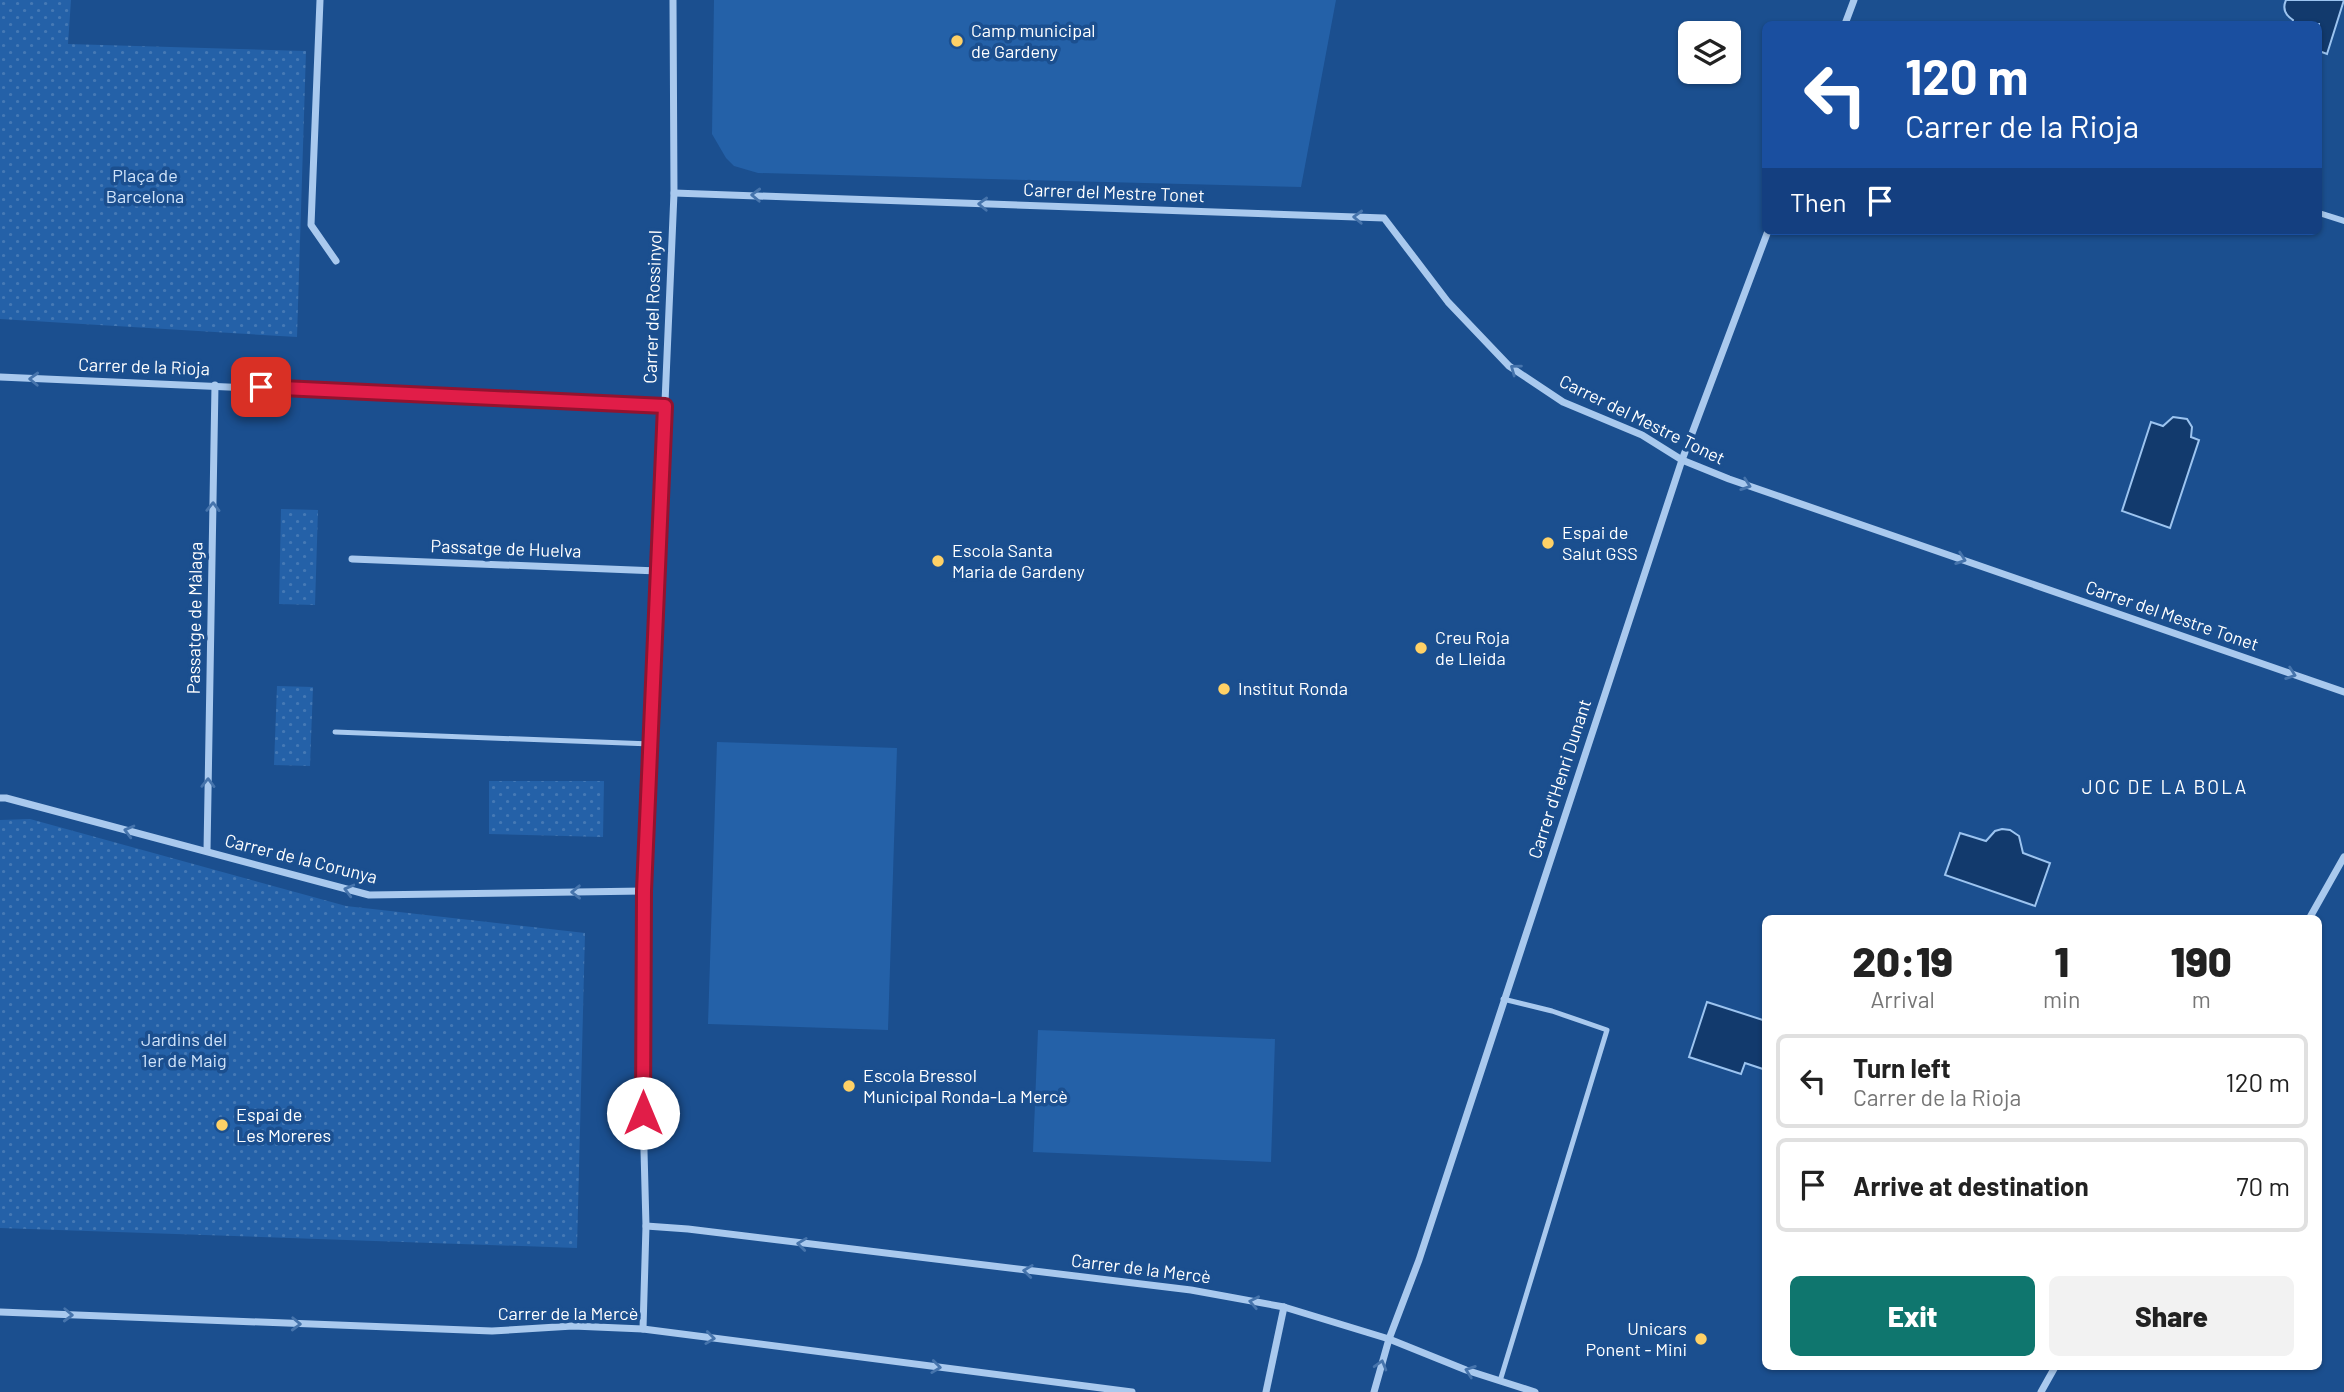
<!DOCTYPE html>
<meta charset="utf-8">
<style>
:root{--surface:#fff;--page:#f2f2f2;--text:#222;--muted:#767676;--line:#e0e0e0;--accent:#0f766e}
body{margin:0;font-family:Barlow,sans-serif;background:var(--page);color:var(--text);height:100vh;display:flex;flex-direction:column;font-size:26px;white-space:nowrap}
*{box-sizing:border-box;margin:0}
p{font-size:23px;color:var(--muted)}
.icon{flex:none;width:38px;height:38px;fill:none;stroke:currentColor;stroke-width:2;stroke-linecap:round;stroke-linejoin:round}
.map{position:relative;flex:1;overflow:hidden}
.sheet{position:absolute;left:1762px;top:915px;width:560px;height:455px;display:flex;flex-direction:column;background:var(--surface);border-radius:10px;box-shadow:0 2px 5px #0004}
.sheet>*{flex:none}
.hud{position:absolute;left:1762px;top:21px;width:560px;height:214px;border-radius:10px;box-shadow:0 2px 5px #0004;background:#1a4fa0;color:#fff;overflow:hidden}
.controls{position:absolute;left:1678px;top:21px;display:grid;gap:14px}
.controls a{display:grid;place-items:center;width:63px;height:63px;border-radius:10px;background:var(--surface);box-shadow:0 2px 5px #0004;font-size:35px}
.pin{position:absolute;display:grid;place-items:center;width:60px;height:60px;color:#fff;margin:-30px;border-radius:14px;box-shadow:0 4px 10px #0006}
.me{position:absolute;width:77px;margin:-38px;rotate:0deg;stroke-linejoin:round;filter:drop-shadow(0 0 5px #0008)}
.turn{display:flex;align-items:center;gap:24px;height:147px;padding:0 28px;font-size:32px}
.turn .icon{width:91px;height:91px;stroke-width:2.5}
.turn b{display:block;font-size:49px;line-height:60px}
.then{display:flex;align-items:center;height:66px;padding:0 28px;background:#0003;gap:14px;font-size:26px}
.eta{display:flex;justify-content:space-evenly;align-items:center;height:119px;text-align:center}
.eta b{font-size:42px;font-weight:800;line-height:49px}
.primary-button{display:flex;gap:14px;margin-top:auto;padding:14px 28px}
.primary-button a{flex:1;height:80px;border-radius:10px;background:var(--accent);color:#fff;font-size:28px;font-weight:800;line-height:80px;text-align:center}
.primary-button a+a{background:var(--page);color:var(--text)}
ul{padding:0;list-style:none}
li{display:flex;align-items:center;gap:21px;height:94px;margin:0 14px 10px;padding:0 14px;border:4px solid var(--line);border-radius:10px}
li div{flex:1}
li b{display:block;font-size:26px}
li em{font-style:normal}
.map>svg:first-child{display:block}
</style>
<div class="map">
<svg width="2344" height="1392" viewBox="0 0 2344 1392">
<defs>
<pattern id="park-dots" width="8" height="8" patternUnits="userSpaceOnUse" patternTransform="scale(1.75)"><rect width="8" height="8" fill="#2461a8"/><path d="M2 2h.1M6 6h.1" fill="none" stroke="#4579b5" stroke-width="1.8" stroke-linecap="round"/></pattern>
</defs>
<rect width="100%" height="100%" fill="#1b4f8f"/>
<g fill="url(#park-dots)">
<path d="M0,0H71L68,44L306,51L297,337L0,319Z"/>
<path d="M281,509L318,510L315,605L279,604Z"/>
<path d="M277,686L313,687L310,766L274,765Z"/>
<path d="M489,781H604L603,837L489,834Z"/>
<path d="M30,819L346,906L585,933L577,1248L0,1228V820Z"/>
</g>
<g fill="#2461a8">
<path d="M714,0H1336L1301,187L758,173L734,166L726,158L712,134Z"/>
<path d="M717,742L897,748L888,1030L708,1024Z"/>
<path d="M1038,1030L1275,1039L1271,1162L1033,1152Z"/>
</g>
<g fill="#123a6d" stroke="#9cc4f0" stroke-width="2">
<path d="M2286,0H2344L2327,54L2319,51V24H2292L2293,20C2285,15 2282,9 2286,0Z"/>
<path d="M2173,417L2187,419L2192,427L2191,437L2199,440L2170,528L2122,511L2151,422L2163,426Z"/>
<path d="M2002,829L2010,830L2019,836L2023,853L2050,863L2035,906L1945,875L1960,833L1986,841L1995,831Z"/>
<path d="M1707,1002L1766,1021V1070L1745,1063L1741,1074L1689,1057Z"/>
</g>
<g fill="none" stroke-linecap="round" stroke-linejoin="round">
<g stroke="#a9c9ee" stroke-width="5">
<path d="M335,732L651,744"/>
<path d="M1500,1381L1607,1030L1552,1011L1503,999"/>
</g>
<path stroke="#a9c9ee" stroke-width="6" d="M2319,213L2344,221"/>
<g stroke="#a9c9ee" stroke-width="7">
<path d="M320,0L311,225L336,261"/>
<path d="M1845,24L1854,0"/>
<path d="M674,193L1384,218L1448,302L1509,366L1563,402L1642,435L1682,460L1729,479L2344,692"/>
<path d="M0,377L665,406"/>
<path d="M352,559L658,571"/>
<path d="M0,798H6L369,895L644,891"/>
<path d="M207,851L215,385"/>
<path d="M2309,919L2344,857"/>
<path d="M646,1226L688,1229L1191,1290L1284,1307L1389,1339L1466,1370L1535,1392"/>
<path d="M0,1312L492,1331L573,1326L643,1329L1132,1392"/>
<path d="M643,1329L646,1226L643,1113L644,891L674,193L673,0"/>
<path d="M1266,1392L1284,1307"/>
<path d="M1374,1392L1389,1339L1419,1260L1682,460L1768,231"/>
<path d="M2041,1392L2055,1367"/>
</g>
</g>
<defs><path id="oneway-chevron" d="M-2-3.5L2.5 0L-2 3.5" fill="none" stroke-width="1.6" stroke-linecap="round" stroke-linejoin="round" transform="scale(1.75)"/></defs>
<g stroke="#4674ac">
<use href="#oneway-chevron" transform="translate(756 195) rotate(-178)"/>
<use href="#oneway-chevron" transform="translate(983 204) rotate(-178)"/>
<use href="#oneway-chevron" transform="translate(1358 217) rotate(-178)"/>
<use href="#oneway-chevron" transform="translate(1515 369) rotate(-144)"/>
<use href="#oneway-chevron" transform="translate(34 379) rotate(-178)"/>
<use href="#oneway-chevron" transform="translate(1746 485) rotate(19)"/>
<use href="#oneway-chevron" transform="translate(213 507) rotate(-89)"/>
<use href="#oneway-chevron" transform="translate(1961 559) rotate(19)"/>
<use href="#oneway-chevron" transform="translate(2291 674) rotate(19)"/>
<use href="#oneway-chevron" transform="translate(208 783) rotate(-89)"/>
<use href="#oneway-chevron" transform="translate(129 831) rotate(-165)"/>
<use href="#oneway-chevron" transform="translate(349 890) rotate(-165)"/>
<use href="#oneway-chevron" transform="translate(576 892) rotate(179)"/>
<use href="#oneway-chevron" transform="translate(802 1244) rotate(-173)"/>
<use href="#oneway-chevron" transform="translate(1028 1271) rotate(-173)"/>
<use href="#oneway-chevron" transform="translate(1254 1302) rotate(-169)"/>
<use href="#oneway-chevron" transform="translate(68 1315) rotate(2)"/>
<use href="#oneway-chevron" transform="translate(296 1324) rotate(2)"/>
<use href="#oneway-chevron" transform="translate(710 1338) rotate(7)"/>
<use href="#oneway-chevron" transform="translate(1381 1365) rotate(-74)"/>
<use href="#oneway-chevron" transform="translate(936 1367) rotate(7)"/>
<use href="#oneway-chevron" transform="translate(1470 1371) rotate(-161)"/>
</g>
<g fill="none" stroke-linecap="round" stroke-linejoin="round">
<g stroke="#92132f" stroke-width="18">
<path id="route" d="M261,387L665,406L644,891L643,1113"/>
</g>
<use href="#route" stroke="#e11d48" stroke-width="12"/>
</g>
<g fill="#ffd166" stroke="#1b4f8f" stroke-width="2.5">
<circle cx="957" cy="41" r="7"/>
<circle cx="1548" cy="543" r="7"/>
<circle cx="938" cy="561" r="7"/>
<circle cx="1421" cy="648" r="7"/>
<circle cx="1224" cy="689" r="7"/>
<circle cx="849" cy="1086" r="7"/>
<circle cx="222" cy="1125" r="7"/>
<circle cx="1701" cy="1339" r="7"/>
</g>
<g text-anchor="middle" stroke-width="7" stroke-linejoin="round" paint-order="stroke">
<g font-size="18" fill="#fff" stroke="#1b4f8f" text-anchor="start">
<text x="971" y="37">Camp municipal<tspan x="971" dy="21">de Gardeny</tspan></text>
<text x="1562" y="539">Espai de<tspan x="1562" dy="21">Salut GSS</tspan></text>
<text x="952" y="557">Escola Santa<tspan x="952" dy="21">Maria de Gardeny</tspan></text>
<text x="1435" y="644">Creu Roja<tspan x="1435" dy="21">de Lleida</tspan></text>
<text x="1238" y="695">Institut Ronda</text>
<text x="863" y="1082">Escola Bressol<tspan x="863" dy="21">Municipal Ronda-La Mercè</tspan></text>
<text x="236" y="1121">Espai de<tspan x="236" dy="21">Les Moreres</tspan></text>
<text x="1687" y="1335" text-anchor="end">Unicars<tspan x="1687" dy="21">Ponent - Mini</tspan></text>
</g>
<g font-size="18" fill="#cfe3fa" stroke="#1b4f8f">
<text x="145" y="182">Plaça de<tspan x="145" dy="21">Barcelona</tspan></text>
<text x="184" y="1046">Jardins del<tspan x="184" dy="21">1er de Maig</tspan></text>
</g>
<g font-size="18" fill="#fff" stroke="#1b4f8f">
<text transform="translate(1114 193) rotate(2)" y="6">Carrer del Mestre Tonet</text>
<text transform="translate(653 307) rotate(-88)" y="6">Carrer del Rossinyol</text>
<text transform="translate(144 367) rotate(2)" y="6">Carrer de la Rioja</text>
<text transform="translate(1642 420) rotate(26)" y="6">Carrer del Mestre Tonet</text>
<text transform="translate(506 549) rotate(2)" y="6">Passatge de Huelva</text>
<text transform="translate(2172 616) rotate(19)" y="6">Carrer del Mestre Tonet</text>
<text transform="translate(195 618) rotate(-89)" y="6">Passatge de Màlaga</text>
<text transform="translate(1560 779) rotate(-72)" y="6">Carrer d'Henri Dunant</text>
<text transform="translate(301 859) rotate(14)" y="6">Carrer de la Corunya</text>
<text transform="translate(1141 1269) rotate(7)" y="6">Carrer de la Mercè</text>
<text x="568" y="1320">Carrer de la Mercè</text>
</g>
<g font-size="19" letter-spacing="2" fill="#fff" stroke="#1b4f8f">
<text x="2165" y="794">JOC DE LA BOLA</text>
</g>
</g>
</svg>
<div class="controls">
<a><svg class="icon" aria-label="layers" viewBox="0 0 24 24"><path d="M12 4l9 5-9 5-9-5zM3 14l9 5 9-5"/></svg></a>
</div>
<div class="pin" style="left:261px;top:387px;background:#d93025"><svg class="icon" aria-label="arrive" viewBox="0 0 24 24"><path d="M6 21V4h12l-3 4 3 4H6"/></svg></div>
<svg class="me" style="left:643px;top:1113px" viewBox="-20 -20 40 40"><circle r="19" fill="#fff"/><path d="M0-13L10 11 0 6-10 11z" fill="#e11d48"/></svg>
<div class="hud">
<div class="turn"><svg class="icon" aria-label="left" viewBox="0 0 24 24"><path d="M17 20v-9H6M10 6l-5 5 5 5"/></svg><div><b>120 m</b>Carrer de la Rioja</div></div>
<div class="then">Then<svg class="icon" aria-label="arrive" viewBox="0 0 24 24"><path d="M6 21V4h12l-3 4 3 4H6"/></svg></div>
</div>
<section class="sheet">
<div class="eta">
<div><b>20:19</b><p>Arrival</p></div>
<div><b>1</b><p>min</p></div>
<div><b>190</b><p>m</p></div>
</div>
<ul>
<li><svg class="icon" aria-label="left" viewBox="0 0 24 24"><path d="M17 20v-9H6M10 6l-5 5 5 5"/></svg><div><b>Turn left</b><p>Carrer de la Rioja</p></div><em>120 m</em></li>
<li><svg class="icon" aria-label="arrive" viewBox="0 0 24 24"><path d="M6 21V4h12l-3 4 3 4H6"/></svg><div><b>Arrive at destination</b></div><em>70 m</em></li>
</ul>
<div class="primary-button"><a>Exit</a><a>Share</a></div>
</section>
</div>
